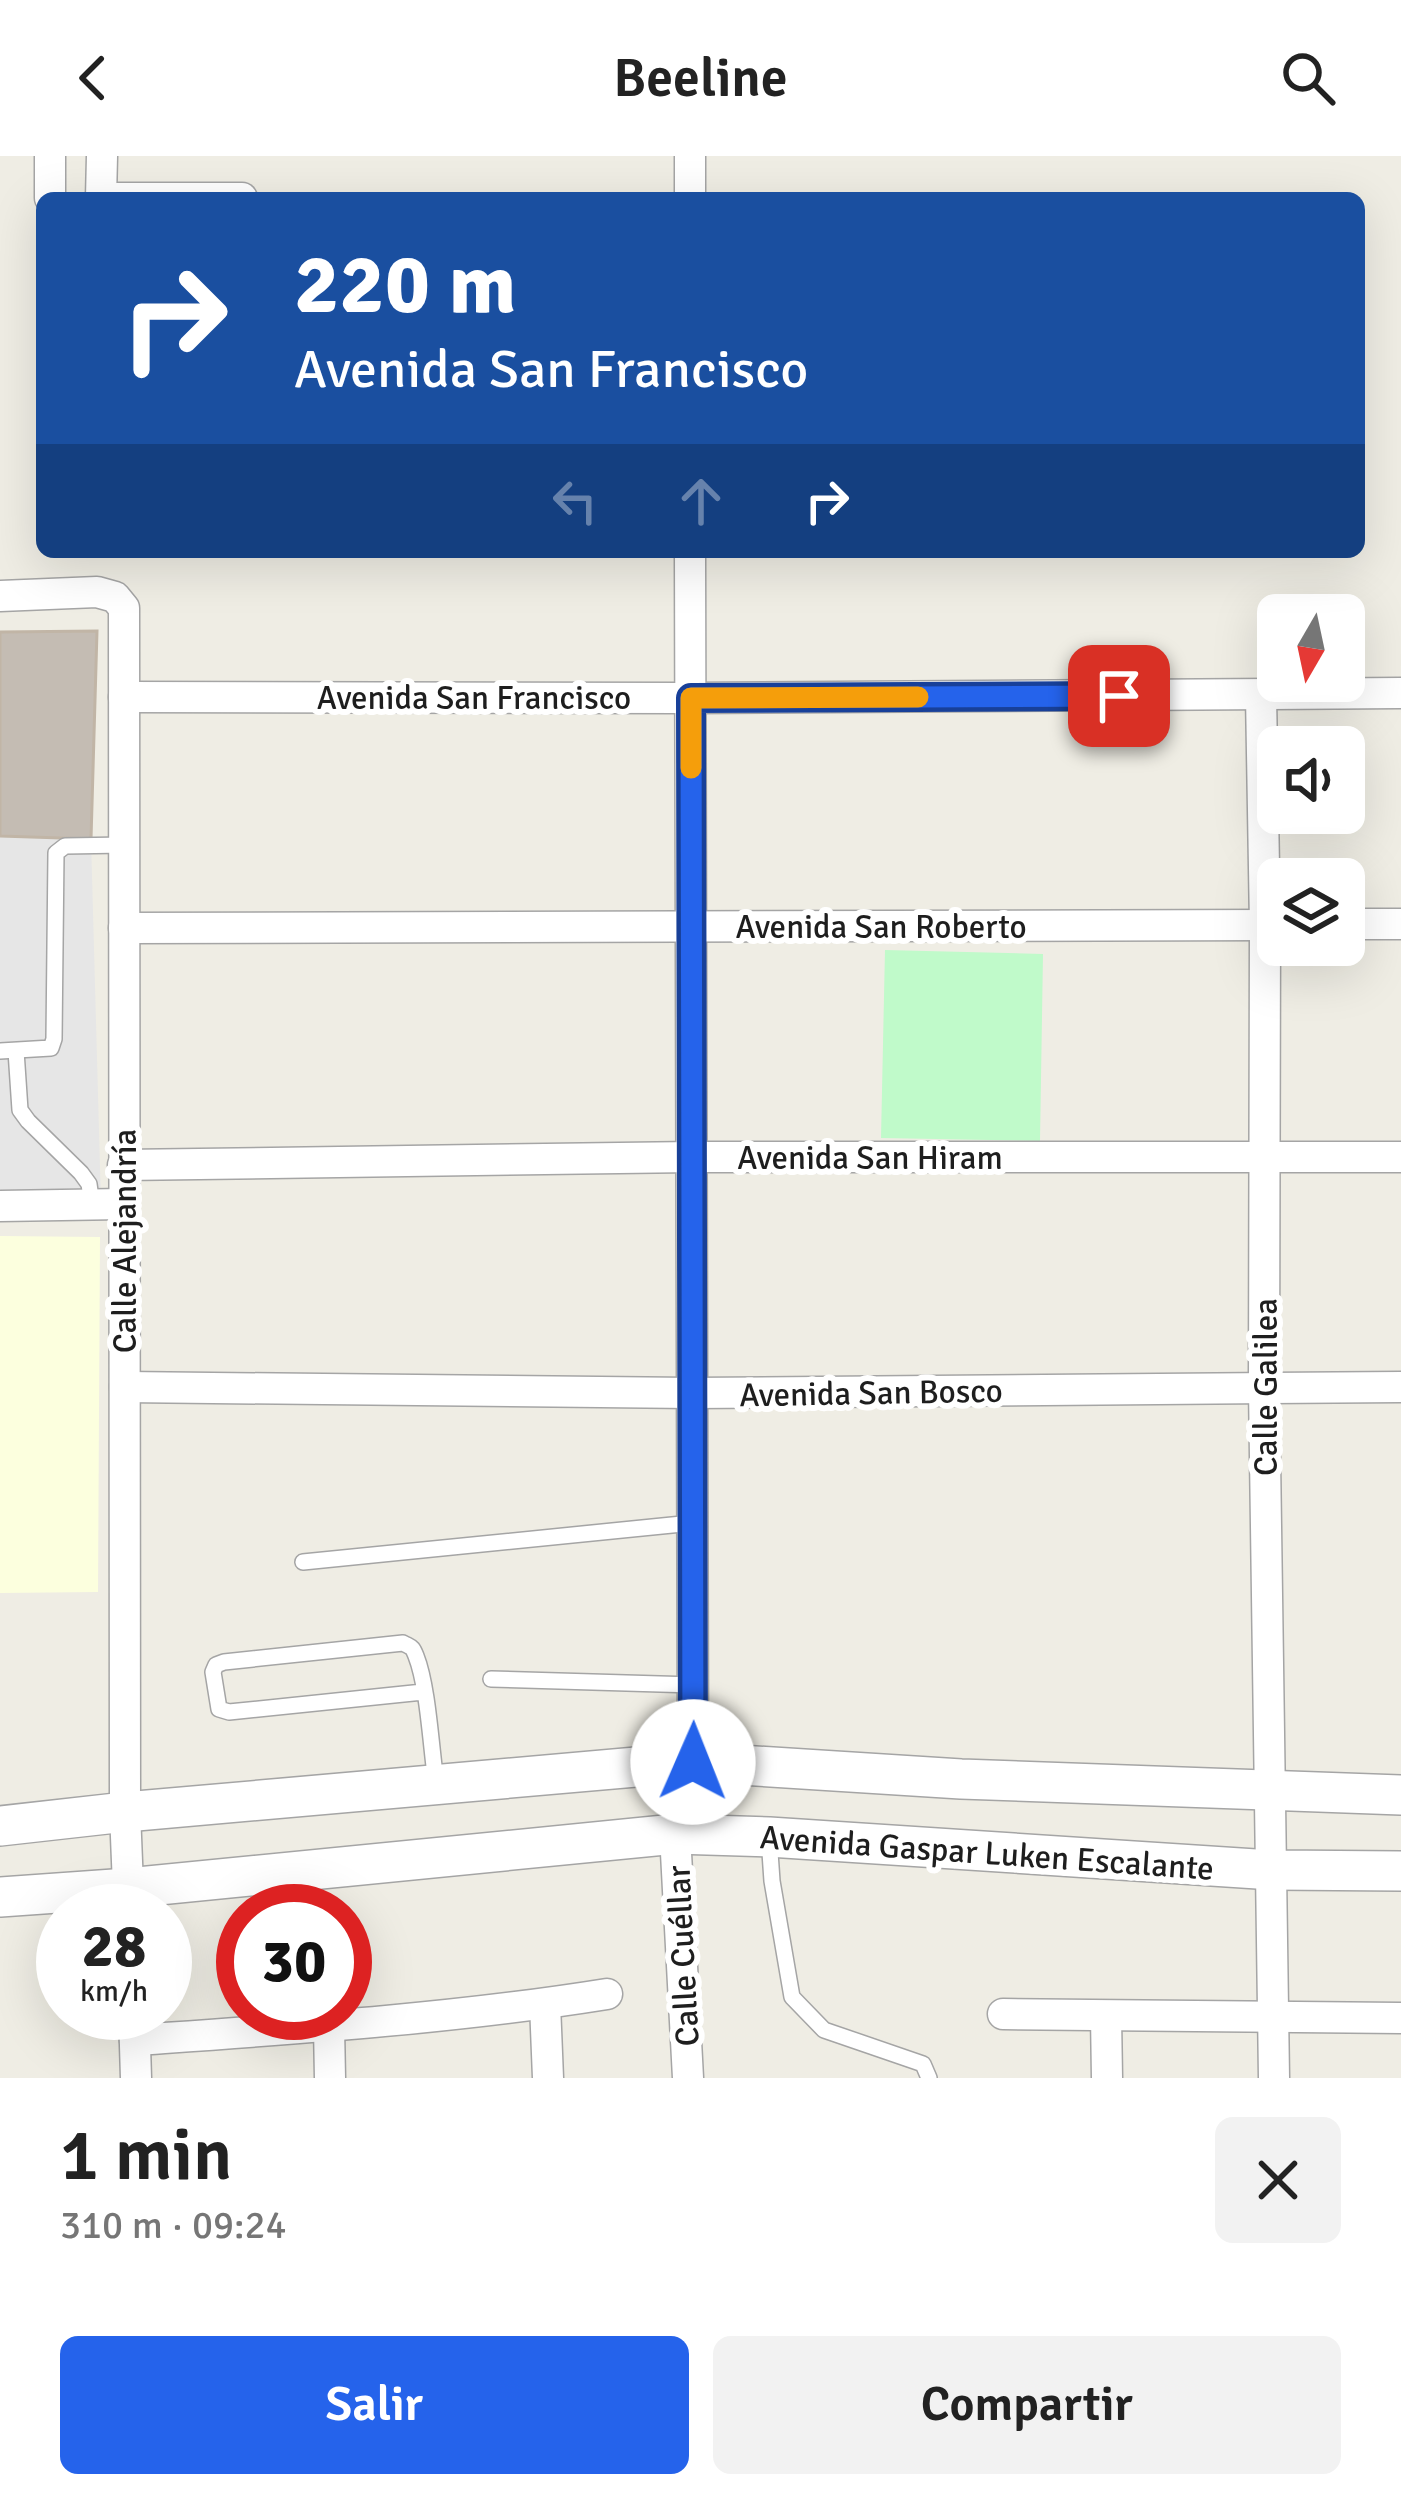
<!DOCTYPE html>
<html lang="es">
<meta charset="utf-8">
<style>
:root{--surface:#fff;--page:#f2f2f2;--text:#222;--muted:#767676;--accent:#2563eb}
body{margin:0;font-family:Signika,sans-serif;background:var(--page);color:var(--text);height:100vh;display:flex;flex-direction:column;font-size:45px;white-space:nowrap}
*{box-sizing:border-box;margin:0}
p{font-size:39px;color:var(--muted)}
.icon{flex:none;width:66px;height:66px;fill:none;stroke:currentColor;stroke-width:2;stroke-linecap:round;stroke-linejoin:round}
.map{position:relative;height:1922px;overflow:hidden}
.side{display:flex;flex-direction:column;background:var(--surface);flex:1}
.side>*{flex:none}
.hud{position:absolute;left:36px;top:36px;width:1329px;height:366px;border-radius:18px;box-shadow:0 12px 48px #0002;background:#1a4fa0;color:#fff;overflow:hidden}
.needle{width:78px;rotate:189deg}
.buttons{position:absolute;left:1257px;top:438px;display:grid;gap:24px}
.buttons a{display:grid;place-items:center;width:108px;height:108px;border-radius:18px;background:var(--surface);box-shadow:0 12px 48px #0002;font-size:60px}
.speed{position:absolute;left:36px;top:1728px;display:flex;gap:24px;font-size:60px;font-weight:700;text-align:center}
.speed>*{display:grid;place-content:center;width:156px;height:156px;border-radius:50%;background:var(--surface);box-shadow:0 12px 48px #0002;line-height:1}
.speed small{font-size:30px;font-weight:400}
.speed .limit{border:18px solid #d22;background:#fff;color:#111}
.pin{position:absolute;display:grid;place-items:center;width:102px;height:102px;color:#fff;margin:-51px;border-radius:24px;box-shadow:0 6px 18px #0006}
.me{position:absolute;width:132px;margin:-66px;rotate:1deg;stroke-linejoin:round;filter:drop-shadow(0 0 9px #0008)}
.turn{display:flex;align-items:center;gap:42px;height:252px;padding:0 60px;font-size:54px}
.turn .icon{width:156px;height:156px;stroke-width:2.5}
.turn b{display:block;font-size:84px;line-height:102px}
.lanes{display:flex;align-items:center;height:114px;padding:0 60px;background:#0003;justify-content:center;gap:60px;direction:ltr}
.lanes .off{opacity:.35}
.round{display:grid;place-items:center;flex:none;width:126px;height:126px;border-radius:18px;background:var(--page)}
.overview{display:flex;align-items:center;justify-content:space-between;height:204px;padding:0 60px}
h1{font-size:72px;font-weight:600;line-height:90px}
.primary-button{display:flex;gap:24px;margin-top:auto;padding:24px 60px}
.primary-button a{flex:1;height:138px;border-radius:18px;background:var(--accent);color:#fff;font-size:48px;font-weight:600;line-height:138px;text-align:center}
.primary-button a+a{background:var(--page);color:var(--text)}
header{display:flex;justify-content:space-between;align-items:center;height:156px;padding:0 60px;background:var(--surface);font-size:54px;font-weight:600}
.map>svg:first-child{display:block}
</style>
<header><svg class="icon" aria-label="back" viewBox="0 0 24 24"><path d="M15 5l-7 7 7 7"/></svg>Beeline<svg class="icon" aria-label="search" viewBox="0 0 24 24"><circle cx="10" cy="10" r="6"/><path d="M15 15l6 6"/></svg></header>
<div class="map">
<svg width="1401" height="1922" viewBox="0 0 1401 1922">
<rect width="100%" height="100%" fill="#efede4"/>
<path fill="#fcffde" d="M0,1080L100,1081L98,1436L0,1437Z"/>
<path fill="#c0faca" d="M885,794L1043,798L1040,985L881,982Z"/>
<path fill="#e6e6e6" d="M0,680L91,683L101,1048L0,1050Z"/>
<path fill="#c4bcb3" stroke="#c1b5a6" stroke-width="3" d="M97,475L91,683L0,680V476Z"/>
<g fill="none" stroke-linecap="round" stroke-linejoin="round">
<g stroke="#a5a5a5" stroke-width="18">
<g id="service">
<path d="M0,895L51,892L54,883L56,697L65,690L125,689"/>
<path d="M16,895L20,954L28,965L81,1017L89,1028L92,1049"/>
<path d="M303,1406L692,1367"/>
<path d="M491,1523L694,1529"/>
<path d="M423,1536L229,1556L219,1553L213,1516L216,1509L224,1506L403,1487C412,1492 412,1490 416,1500C428,1530 431,1592 436,1626"/>
<path d="M769,1682L772,1725L792,1841L824,1874L923,1908L929,1922"/>
</g>
</g>
<g stroke="#a5a5a5" stroke-width="33">
<g id="minor">
<path d="M50,0V42"/>
<path d="M690,0V42"/>
<path d="M101,42L102,0"/>
<path d="M117,42H242"/>
<path d="M690,396L693,1606"/>
<path d="M0,440L97,436L115,441L124,452L125,1656L129,1755"/>
<path d="M1261,539L1265,769L1264,1232L1274,1922"/>
<path d="M124,541L690,542L1401,537"/>
<path d="M1344,768H1401"/>
<path d="M124,772L1278,769"/>
<path d="M123,1009L693,1001H1401"/>
<path d="M0,1050L123,1048"/>
<path d="M125,1231L691,1237L1401,1231"/>
<path d="M675,1678L688,1922"/>
<path d="M545,1848L548,1922"/>
<path d="M134,1857L136,1922"/>
<path d="M1003,1858L1401,1862"/>
<path d="M1106,1860L1107,1922"/>
<path d="M329,1871L330,1922"/>
<path d="M135,1884C293,1873 451,1863 607,1838"/>
</g>
</g>
<g stroke="#a5a5a5" stroke-width="42">
<g id="tertiary">
<path d="M0,1670L125,1656L693,1606L961,1623L1401,1639"/>
<path d="M0,1741L128,1732L675,1678L769,1681L1273,1714L1401,1715"/>
</g>
</g>
<use href="#service" stroke="#fff" stroke-width="15"/>
<use href="#minor" stroke="#fff" stroke-width="30"/>
<use href="#tertiary" stroke="#fff" stroke-width="39"/>
</g>
<g fill="none" stroke-linecap="round" stroke-linejoin="round">
<g stroke="#184099" stroke-width="30">
<path id="route" d="M693,1606L691,542L1119,540"/>
</g>
<use href="#route" stroke="#2563eb" stroke-width="21"/>
<path stroke="#f59e0b" stroke-width="21" d="M691,612V542L918,541"/>
</g>
<g text-anchor="middle" stroke-width="12" stroke-linejoin="round" paint-order="stroke">
<g font-size="33" fill="#1e1e1e" stroke="#fff">
<text x="474" y="553">Avenida San Francisco</text>
<text x="881" y="782">Avenida San Roberto</text>
<text x="870" y="1013">Avenida San Hiram</text>
<text transform="translate(124 1085) rotate(-90)" y="12">Calle Alejandría</text>
<text transform="translate(1265 1231) rotate(-90)" y="12">Calle Galilea</text>
<text transform="translate(871 1236) rotate(-1)" y="12">Avenida San Bosco</text>
<text transform="translate(987 1696) rotate(4)" y="12">Avenida Gaspar Luken Escalante</text>
<text transform="translate(682 1800) rotate(-93)" y="12">Calle Cuéllar</text>
</g>
</g>
</svg>
<div class="buttons">
<a><svg class="needle" viewBox="-14 -14 28 28"><path d="M0-13l5 13h-10z" fill="#e53935"/><path d="M0 13l5-13h-10z" fill="#767676"/></svg></a>
<a><svg class="icon" aria-label="sound" viewBox="0 0 24 24"><path d="M4 9h4l5-4v14l-5-4H4zM17 9q2 3 0 6"/></svg></a>
<a><svg class="icon" aria-label="layers" viewBox="0 0 24 24"><path d="M12 4l9 5-9 5-9-5zM3 14l9 5 9-5"/></svg></a>
</div>
<div class="speed"><div>28<small>km/h</small></div><div class="limit">30</div></div>
<div class="pin" style="left:1119px;top:540px;background:#d93025"><svg class="icon" aria-label="arrive" viewBox="0 0 24 24"><path d="M6 21V4h12l-3 4 3 4H6"/></svg></div>
<svg class="me" style="left:693px;top:1606px" viewBox="-20 -20 40 40"><circle r="19" fill="#fff"/><path d="M0-13L10 11 0 6-10 11z" fill="#2563eb"/></svg>
<div class="hud">
<div class="turn"><svg class="icon" aria-label="right" viewBox="0 0 24 24"><path d="M7 20v-9h11M14 6l5 5-5 5"/></svg><div><b>220 m</b>Avenida San Francisco</div></div>
<div class="lanes"><svg class="icon off" aria-label="left" viewBox="0 0 24 24"><path d="M17 20v-9H6M10 6l-5 5 5 5"/></svg><svg class="icon off" aria-label="ahead" viewBox="0 0 24 24"><path d="M12 20V5M6 11l6-6 6 6"/></svg><svg class="icon" aria-label="right" viewBox="0 0 24 24"><path d="M7 20v-9h11M14 6l5 5-5 5"/></svg></div>
</div>
</div>
<section class="side">
<div class="overview"><div><h1>1 min</h1><p>310 m · 09:24</p></div><a class="round"><svg class="icon" aria-label="close" viewBox="0 0 24 24"><path d="M6 6l12 12M18 6L6 18"/></svg></a></div>
<div class="primary-button"><a>Salir</a><a>Compartir</a></div>
</section>
